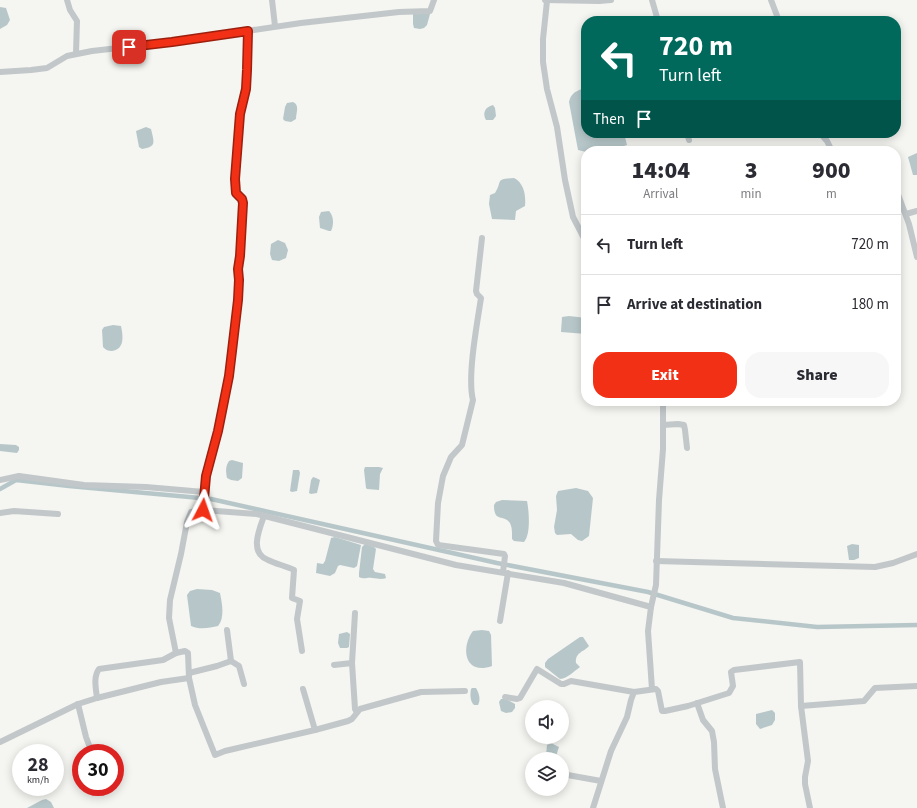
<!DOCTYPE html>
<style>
:root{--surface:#fff;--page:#f7f7f7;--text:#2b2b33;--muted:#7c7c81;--line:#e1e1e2;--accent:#f13015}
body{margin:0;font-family:"Source Sans 3",sans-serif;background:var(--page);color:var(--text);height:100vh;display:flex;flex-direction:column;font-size:15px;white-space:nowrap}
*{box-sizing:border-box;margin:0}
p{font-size:13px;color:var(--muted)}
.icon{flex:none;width:22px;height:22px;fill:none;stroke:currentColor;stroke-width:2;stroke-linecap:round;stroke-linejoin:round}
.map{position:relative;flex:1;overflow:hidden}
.details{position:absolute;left:581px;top:146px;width:320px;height:260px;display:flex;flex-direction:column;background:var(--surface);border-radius:16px;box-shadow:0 2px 10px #0003}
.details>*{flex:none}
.top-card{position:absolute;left:581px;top:16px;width:320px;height:122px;border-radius:16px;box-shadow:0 2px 10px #0003;background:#00695c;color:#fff;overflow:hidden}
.buttons{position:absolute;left:525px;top:700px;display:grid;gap:8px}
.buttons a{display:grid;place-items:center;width:44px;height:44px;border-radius:50%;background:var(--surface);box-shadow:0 2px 10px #0003;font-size:20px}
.speed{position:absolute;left:12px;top:744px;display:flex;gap:8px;font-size:20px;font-weight:700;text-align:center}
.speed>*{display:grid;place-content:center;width:52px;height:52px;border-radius:50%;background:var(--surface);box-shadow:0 2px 10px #0003;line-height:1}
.speed small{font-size:10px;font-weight:400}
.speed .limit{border:6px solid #d22;background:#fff;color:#111}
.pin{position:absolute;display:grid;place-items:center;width:34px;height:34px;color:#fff;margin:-17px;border-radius:8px;box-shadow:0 2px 6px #0006}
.me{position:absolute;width:44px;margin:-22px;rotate:4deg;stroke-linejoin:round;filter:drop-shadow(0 0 3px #0008)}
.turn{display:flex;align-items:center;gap:14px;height:84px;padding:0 12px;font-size:18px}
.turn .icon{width:52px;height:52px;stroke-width:2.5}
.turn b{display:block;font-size:28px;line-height:34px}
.then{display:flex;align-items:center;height:38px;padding:0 12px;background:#0003;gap:8px;font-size:15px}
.eta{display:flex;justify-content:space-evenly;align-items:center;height:68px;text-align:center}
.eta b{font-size:24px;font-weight:800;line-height:28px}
.button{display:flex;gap:8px;margin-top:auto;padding:8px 12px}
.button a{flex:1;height:46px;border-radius:16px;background:var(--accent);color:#fff;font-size:16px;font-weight:800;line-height:46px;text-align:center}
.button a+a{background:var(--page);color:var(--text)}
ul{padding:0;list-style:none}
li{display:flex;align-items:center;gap:12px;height:60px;padding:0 12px;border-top:1px solid var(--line)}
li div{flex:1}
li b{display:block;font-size:15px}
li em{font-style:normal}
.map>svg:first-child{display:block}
</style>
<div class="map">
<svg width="917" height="808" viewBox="0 0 917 808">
<rect width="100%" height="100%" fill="#f5f5f1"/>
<g fill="#b7c7c9">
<path d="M0,7L6,8L10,20L7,25L0,29Z"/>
<path d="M429,12L430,14L427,25L424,28L420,29L414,28L413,24V13Z"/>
<path d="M582,89H586V133H624L627,145L608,151H586V152L578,150L569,102C571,94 574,92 582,89Z"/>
<path d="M293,102C300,105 296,113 296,119L291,122L285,121L283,119L285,107L287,103Z"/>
<path d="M493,105L495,108L496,116L493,120H486C482,113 485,107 493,105Z"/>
<path d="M146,127L151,129C154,142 157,147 142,149L139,147L136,131Z"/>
<path d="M917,153V175H913L908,157Z"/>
<path d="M514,178C524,183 526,195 525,206L516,211L515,220L492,219L489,204L490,195L495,193C503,181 494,179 514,178Z"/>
<path d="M329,211C334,216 334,225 331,231H329L320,228L319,217L321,212Z"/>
<path d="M278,240L285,243L288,250L286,258L279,261L272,260L270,254L271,244Z"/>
<path d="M569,316L586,318V334L561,332L562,317Z"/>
<path d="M113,325L121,326C123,336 125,349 112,351C108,351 106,350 103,347L102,330L104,327Z"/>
<path d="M0,444L16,445L19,447V450L17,453L0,451Z"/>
<path d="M232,460L243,463L242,478L238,481L231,480L227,478C226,472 225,467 229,461Z"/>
<path d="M365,467H379L383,468L380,474L379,490L367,489L366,488L364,470Z"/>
<path d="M293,470H299L300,473L297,491L292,492L290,491Z"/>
<path d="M313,477L316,478L320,480L317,493L311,494L309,493L311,480Z"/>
<path d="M576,488L588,491L593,498L589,536L582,541L578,540L571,534L557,535L555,533L554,527L557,510L556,496L558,491Z"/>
<path d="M502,500L527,501C529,511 531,534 524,542L514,541L512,539C512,532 513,522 505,519C501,517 498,518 496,515C494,512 494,508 494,505L496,502Z"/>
<path d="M335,537L361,545L357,566L354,568L340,565L338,566L335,573L330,576L316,573L317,563L323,564L325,561L331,538Z"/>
<path d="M365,544L374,547L376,549L373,569L375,572L385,574L386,578C380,580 378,578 372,578C367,577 365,580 359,577V573L362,547Z"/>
<path d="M852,544L859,545V558L854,560H849L847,546Z"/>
<path d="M197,589L212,590L220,593C222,603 225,618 218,626C210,628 199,630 191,626L187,595L190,591Z"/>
<path d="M482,630L489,631L491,635L492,666C465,676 460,648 473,631Z"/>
<path d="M347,632L350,634L349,647L347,648H340L338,643L339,634Z"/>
<path d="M580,637H583L589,646C584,652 575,652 576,663L580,667C573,672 568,678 560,679L545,667V663L548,659Z"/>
<path d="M472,688H476C479,693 481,700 478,705H474C470,701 470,695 471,689Z"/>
<path d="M501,699H506L515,704V708L512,712L506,713L501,711L499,702Z"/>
<path d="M772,710L775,713V720L772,725L760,729L756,724V714Z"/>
<path d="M551,743L559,747L556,756L549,757L546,755L547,745Z"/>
<path d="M46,799L51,802L54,808H27L42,800Z"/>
</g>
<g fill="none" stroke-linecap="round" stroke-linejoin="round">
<path stroke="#b7c7c9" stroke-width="4.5" d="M0,489L16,480L69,486L211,499L497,563L648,592L733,618L817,627L917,625"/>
<g stroke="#c2c7ca" stroke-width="6">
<path d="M67,0L70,10L77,21L76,53"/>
<path d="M272,0L275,26"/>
<path d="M545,0L599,1L611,0"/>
<path d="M652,0L658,21"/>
<path d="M771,0L779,21"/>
<path d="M547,1L543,39V62L547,89L557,127L565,180L573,217L586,242"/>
<path d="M0,72L31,70L47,68L67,56L92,51L172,42L301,23L399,12L430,11L434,0"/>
<path d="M687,133L689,140"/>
<path d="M820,133L827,141L832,151"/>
<path d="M896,189L909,224L917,257"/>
<path d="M906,214L917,211"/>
<path d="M482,238L476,291L477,294L481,298C477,324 467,377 473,400L462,445L451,457L443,476L438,503L436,541L438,545L504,554L505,556L503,572"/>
<path d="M663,425L678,424L684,425L685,430L687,448"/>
<path d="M0,480L19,476L84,485L146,487L204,492"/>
<path d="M203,510L206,476L218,431L229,376L232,351L238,300L239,280L238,269L240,256L243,203L242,199L236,193V164L240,114L245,89L247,70L248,31"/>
<path d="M0,513L14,511L58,514"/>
<path d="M264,516C259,530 249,553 268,560C276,564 286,566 294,570L292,598L300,601L297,619L302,651"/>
<path d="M656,561L875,567L893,563L917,554"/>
<path d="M651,607L656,585L659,500L663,449V401"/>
<path d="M500,621L508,573"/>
<path d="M227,630L231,661"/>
<path d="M352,663L355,613"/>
<path d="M334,665L352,663L355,709L357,712"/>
<path d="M189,673L217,666L231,661L239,666L244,684"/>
<path d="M189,678L188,653L185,651L176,653L169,618L170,600L181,554L187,522L191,512L203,510L257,514L456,565L564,583L651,607L648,631L652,689"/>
<path d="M303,689L315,730"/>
<path d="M505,697L517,699L520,698L537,669L561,684H564L571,681L634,692"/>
<path d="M97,698C96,689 93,677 99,669L163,660L176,653"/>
<path d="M697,703L703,720L712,731L714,742L715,769L723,808"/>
<path d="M78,704L86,737L92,753"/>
<path d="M801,706L864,701L875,688L917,686"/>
<path d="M0,742L78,704L97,698L161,682L189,678L195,705L215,755L225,751L315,730L348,721L352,719L360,709L421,692L465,691"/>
<path d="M562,774L601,781"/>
<path d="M593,808L611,751L627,717L631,700L634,692L656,689L658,691L662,711H665L688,706L729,693L733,686L731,672L734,670L800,662L801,706L808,761L805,777V784L810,808"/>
</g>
</g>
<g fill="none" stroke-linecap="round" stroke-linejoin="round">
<g stroke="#9d1f0e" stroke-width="10">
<path id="route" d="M129,47L172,42L248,31L247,70L246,89L240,114L235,179L236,193L242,199L243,203L240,256L238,269L239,280L238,300L232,351L229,376L218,431L206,476L203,510"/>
</g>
<use href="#route" stroke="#f13015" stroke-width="7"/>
</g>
</svg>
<div class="buttons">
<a><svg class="icon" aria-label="sound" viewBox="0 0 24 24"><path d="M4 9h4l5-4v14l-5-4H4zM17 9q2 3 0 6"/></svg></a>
<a><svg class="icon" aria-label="layers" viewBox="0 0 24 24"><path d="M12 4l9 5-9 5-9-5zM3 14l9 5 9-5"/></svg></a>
</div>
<div class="speed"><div>28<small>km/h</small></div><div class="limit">30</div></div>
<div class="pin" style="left:129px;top:47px;background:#d93025"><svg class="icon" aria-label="arrive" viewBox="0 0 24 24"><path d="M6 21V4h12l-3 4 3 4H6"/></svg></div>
<svg class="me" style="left:203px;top:510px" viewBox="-20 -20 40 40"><path d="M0-17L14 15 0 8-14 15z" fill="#f13015" stroke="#fff" stroke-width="4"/></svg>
<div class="top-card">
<div class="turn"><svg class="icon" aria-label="left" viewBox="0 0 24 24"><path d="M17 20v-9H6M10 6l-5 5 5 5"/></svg><div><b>720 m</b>Turn left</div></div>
<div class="then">Then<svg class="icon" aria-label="arrive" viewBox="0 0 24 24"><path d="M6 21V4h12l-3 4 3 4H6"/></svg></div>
</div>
<section class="details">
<div class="eta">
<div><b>14:04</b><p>Arrival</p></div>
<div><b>3</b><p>min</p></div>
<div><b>900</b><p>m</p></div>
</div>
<ul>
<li><svg class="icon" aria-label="left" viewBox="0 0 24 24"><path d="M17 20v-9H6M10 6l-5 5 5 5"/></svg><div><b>Turn left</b></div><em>720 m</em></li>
<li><svg class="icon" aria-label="arrive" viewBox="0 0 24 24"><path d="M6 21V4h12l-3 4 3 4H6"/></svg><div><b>Arrive at destination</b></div><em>180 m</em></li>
</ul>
<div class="button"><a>Exit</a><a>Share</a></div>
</section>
</div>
